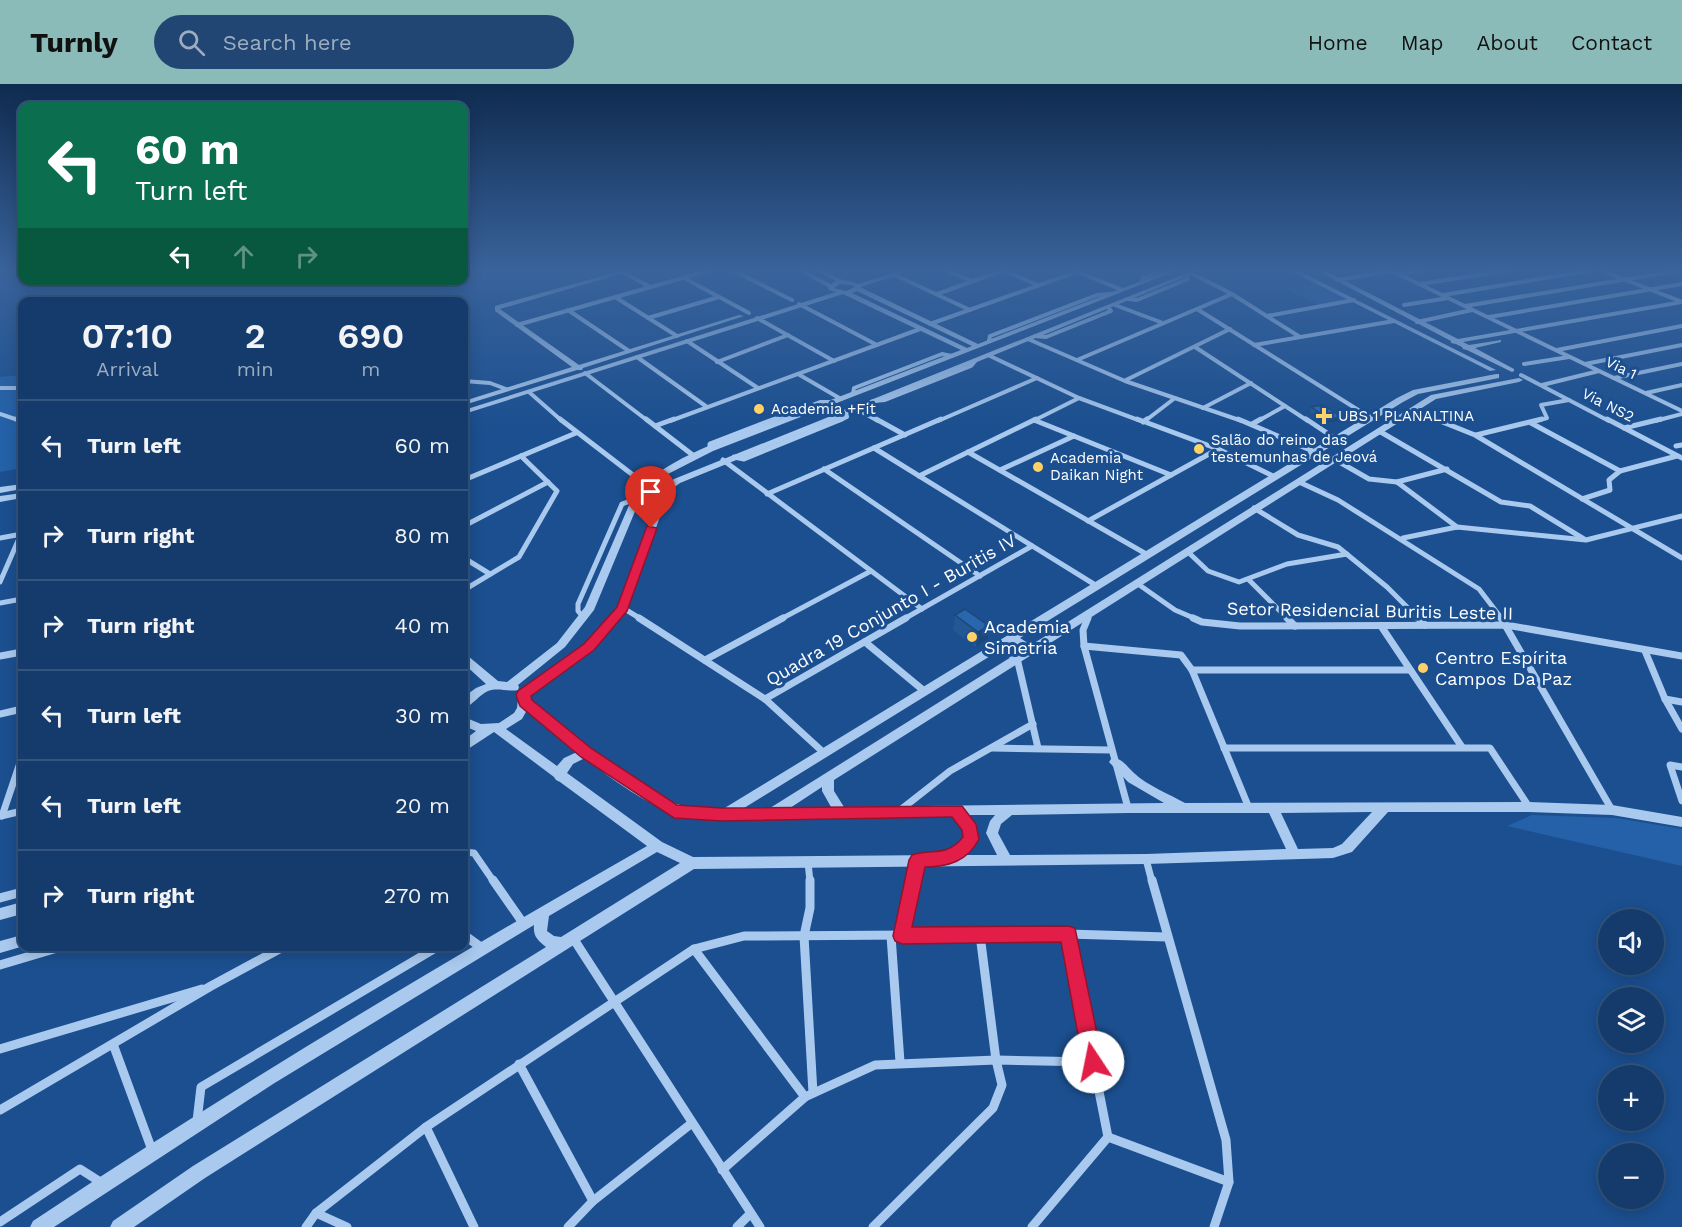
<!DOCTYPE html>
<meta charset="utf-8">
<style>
:root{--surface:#143b6b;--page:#214673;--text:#f1f3f6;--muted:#9dadc1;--line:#33557e;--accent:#8bbbb9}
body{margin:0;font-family:"Work Sans",sans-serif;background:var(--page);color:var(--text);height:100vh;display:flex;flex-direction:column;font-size:22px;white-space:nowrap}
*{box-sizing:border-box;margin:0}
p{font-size:20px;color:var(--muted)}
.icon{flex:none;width:33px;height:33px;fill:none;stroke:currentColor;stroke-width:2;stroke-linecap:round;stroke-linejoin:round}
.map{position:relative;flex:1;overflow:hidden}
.sheet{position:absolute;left:18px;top:213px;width:450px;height:654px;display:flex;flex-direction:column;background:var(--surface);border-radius:12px;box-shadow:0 3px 15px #0003,0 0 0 2px var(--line)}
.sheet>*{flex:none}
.banner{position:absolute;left:18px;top:18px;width:450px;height:183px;border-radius:12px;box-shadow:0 3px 15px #0003,0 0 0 2px var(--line);background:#0b6e4f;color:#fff;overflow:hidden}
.fabs{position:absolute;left:1598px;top:825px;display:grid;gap:12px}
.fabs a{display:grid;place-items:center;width:66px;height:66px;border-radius:50%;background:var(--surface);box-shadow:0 3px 15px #0003,0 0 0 2px var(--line);font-size:30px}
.pin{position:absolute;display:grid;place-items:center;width:51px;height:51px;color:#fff;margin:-62px -26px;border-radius:50% 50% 50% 0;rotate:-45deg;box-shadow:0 0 6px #0007}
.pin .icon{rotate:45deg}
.me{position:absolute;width:66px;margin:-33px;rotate:349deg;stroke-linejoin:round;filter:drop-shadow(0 0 4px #0008)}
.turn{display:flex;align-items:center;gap:21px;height:126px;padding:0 18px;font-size:27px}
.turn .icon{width:78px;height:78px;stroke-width:2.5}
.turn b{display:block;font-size:42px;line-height:51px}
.lanes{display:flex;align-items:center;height:57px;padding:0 18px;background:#0003;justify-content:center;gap:30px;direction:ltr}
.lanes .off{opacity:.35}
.eta{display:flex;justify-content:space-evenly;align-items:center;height:102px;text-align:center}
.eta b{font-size:36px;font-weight:600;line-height:42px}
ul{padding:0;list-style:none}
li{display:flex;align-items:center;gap:18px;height:90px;padding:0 18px;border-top:2px solid var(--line)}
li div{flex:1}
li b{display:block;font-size:22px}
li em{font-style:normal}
header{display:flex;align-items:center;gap:36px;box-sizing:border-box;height:84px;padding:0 30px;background:var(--accent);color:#111}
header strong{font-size:28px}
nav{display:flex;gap:33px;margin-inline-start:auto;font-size:21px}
.search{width:420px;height:54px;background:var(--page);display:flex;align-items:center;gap:15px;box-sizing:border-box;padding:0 21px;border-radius:33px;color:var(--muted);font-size:22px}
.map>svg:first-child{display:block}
</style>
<header>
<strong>Turnly</strong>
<div class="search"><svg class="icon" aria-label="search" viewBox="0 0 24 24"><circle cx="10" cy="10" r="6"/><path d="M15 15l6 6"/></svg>Search here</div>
<nav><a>Home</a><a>Map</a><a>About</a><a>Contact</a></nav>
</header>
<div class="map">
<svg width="1682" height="1143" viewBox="0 0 1682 1143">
<rect width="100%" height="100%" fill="#1b4f8f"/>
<g fill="#2461a8">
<path d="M1316,199L1348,215L1318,221L1283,204Z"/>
<path d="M22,291V384L0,388V293Z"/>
<path d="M1532,731L1616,734L1682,745V782L1507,742Z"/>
</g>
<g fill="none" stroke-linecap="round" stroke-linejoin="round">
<g stroke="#a9c9ee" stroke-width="4">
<path d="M730,185L792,216"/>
<path d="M943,185L972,197"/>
<path d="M1001,185L1038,201"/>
<path d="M1388,185L1682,327"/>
<path d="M1598,185L1682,218"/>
<path d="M623,188L650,203"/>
<path d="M1191,189L1232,210"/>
<path d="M1400,190L1432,185"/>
<path d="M895,191L970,226"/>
<path d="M684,194L749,229"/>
<path d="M1337,196L1392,187"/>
<path d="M1142,198L1143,194L1164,185"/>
<path d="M1420,200L1515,185"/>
<path d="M937,210L1004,186"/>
<path d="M1443,211L1599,185"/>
<path d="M615,213L677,252"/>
<path d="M1128,215L1137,216L1188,195L1186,191"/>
<path d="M799,220L877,261"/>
<path d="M1115,221L1163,239"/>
<path d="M1404,221L1448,214"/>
<path d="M1465,222L1682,186"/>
<path d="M1197,225L1371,334"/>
<path d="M568,226L629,267"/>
<path d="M1267,232L1354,216"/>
<path d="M1489,233L1682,200"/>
<path d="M648,234L719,213"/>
<path d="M757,234L834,277"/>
<path d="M1417,238L1472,226"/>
<path d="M930,240L1076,188"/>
<path d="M517,241L714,185"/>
<path d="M1035,252L1046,253L1111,227L1108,223"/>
<path d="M1028,255L1125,297L1242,337"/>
<path d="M687,257L758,304"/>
<path d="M989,257L990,252L1097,211L1110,210"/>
<path d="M1254,261L1394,237"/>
<path d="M1195,263L1308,337"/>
<path d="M1557,266L1682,242"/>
<path d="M988,271L1079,314L1141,337"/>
<path d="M637,273L707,323"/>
<path d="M1077,276L1232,210L1300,253"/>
<path d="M717,278L788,251"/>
<path d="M1524,280L1569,273"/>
<path d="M1585,280L1682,261"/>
<path d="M585,289L648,337"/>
<path d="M798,290L841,315"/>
<path d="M1521,291L1609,337"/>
<path d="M1614,294L1682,280"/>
<path d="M1126,296L1230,245"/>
<path d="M464,297L490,299L506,305"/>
<path d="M1542,301L1599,287"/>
<path d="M0,304H22"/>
<path d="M529,308L562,337"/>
<path d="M1646,309L1682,301"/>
<path d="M853,310L854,304L942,270L952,272"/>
<path d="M873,317L885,316L971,282L976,276"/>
<path d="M855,324L878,337"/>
<path d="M1203,324L1251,299"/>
<path d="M1412,326L1439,337"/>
<path d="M0,330L21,337"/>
<path d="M670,337L920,245"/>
<path d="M771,337L820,318H832"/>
<path d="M838,337L847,333L846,327"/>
<path d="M938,337L1037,294"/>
<path d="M1033,337L1079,314"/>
<path d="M1145,337L1175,314"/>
<path d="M1258,337L1285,322"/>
<path d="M1536,337L1547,334L1541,321L1569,316"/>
<path d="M1655,337L1682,330"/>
</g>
<g stroke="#a9c9ee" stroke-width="5">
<path d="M16,335L22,337"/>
<path d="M560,335L646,401"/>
<path d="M646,335L694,372"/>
<path d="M876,335L905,351"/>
<path d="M1137,335L1218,365L1275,393"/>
<path d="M1238,335L1315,368"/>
<path d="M1306,335L1336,355"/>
<path d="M1435,335L1475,351L1682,474"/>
<path d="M1607,335L1682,374"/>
<path d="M1034,336L1171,391"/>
<path d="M1143,338L1147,335"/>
<path d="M1531,339L1620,387"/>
<path d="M1252,340L1261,335"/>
<path d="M655,342L674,335"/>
<path d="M1624,344L1661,335"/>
<path d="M1379,347L1501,418L1530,422L1584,455"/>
<path d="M1476,351L1542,335"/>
<path d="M1676,362L1682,361"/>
<path d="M874,364L1097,502"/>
<path d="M710,365V360L775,335"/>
<path d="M968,368L1148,471"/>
<path d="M734,373L744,375L842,335"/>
<path d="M1334,375L1369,395L1397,398L1457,443"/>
<path d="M723,376L922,525"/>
<path d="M824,385L980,492"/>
<path d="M1000,386L1074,352"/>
<path d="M919,392L1036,335"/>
<path d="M464,396L576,349"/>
<path d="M1299,398L1338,416L1479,505L1502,535"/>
<path d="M1397,398L1447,385"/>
<path d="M767,410L941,335"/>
<path d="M1582,415L1610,406L1609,396L1620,387L1677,372"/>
<path d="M1254,424L1298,451L1338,463L1387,503L1419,535"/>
<path d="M1088,437L1218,365"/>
<path d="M464,442L548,398"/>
<path d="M0,454L22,450"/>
<path d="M1403,454L1457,443L1586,456L1682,432"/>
<path d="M1188,468L1208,487L1239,498L1287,480L1347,470"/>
<path d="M464,474L490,490"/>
<path d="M1249,496L1288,535"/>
<path d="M0,498L21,450"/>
<path d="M1138,500L1175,526L1196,535"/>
<path d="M464,506L519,473L557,407L521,372"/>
<path d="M0,519L22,515"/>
<path d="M623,524L641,535"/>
<path d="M583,533L578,527V520L622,420L636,415"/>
<path d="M781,535L871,487"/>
<path d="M904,535L1032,462"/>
<path d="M1087,535L1089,531"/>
</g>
<g stroke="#a9c9ee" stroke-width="7">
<path d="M639,534L765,615L823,668"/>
<path d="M1088,534L1083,546L1084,562L1128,724"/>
<path d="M1193,534L1202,538L1240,542L1506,541L1682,572"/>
<path d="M1287,534L1295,542"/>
<path d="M1418,534L1425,541"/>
<path d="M1501,534L1612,726"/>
<path d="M1381,542L1462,663"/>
<path d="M865,558L923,606"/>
<path d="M997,562L1017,574L1038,664"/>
<path d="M1084,562L1181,571L1192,586L1249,724"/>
<path d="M1645,567L1665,615L1682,645"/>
<path d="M0,572L22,568"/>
<path d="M705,576L783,534"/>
<path d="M1192,586H1410"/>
<path d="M765,615L906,534"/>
<path d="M1665,615L1682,618"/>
<path d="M0,630L22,625"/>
<path d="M992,664L1111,666"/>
<path d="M1224,664H1490L1529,723"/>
<path d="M1682,683L1670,681L1682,717"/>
<path d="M899,727L950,687L1033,640"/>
<path d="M1,732L22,727"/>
<path d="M2,732L22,673"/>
<path d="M464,768L474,769L494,798"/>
<path d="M1146,775L1152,798"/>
<path d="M808,778L810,798"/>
<path d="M913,798L917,776"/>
</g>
<g stroke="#a9c9ee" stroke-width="9">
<path d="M493,796L523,839"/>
<path d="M810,796V824L804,852L813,1009"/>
<path d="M1152,796L1226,1056L1229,1098L1214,1143"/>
<path d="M0,814L22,808"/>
<path d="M464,851L482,864"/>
<path d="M891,852L900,978"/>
<path d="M902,852L913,796"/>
<path d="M573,854L760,1143"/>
<path d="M694,865L805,1013"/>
<path d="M0,881L64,862"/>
<path d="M113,960L152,1066"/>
<path d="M0,965L202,905"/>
<path d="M519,980L593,1117"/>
<path d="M0,1026L211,902L285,862"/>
<path d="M197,1037L201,1003L439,862"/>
<path d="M426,1043L474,1143"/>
<path d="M1108,1053L1229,1098"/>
<path d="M722,1086L805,1013L875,981L996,976L1093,978"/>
<path d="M316,1129L347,1143"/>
<path d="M0,1138L80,1085L102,1099"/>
<path d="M306,1143L316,1129L426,1043L694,865L744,852L1068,850L1167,853"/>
<path d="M568,1143L593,1117L692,1039"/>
<path d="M737,1143L750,1130"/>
<path d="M873,1143L993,1024L1002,1001L996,976L980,851"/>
<path d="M1032,1143L1108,1053L1068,850"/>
</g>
<g fill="#a9c9ee" fill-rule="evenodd">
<path d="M627,185H637L500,225L579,281L739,231L744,232L583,284L582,286H577L464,321V317L572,283L495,227V222Z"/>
<path d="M794,185H802L831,200L836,197L813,185C825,185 832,192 843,196C849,198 853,197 858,200L906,185H915L861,203L862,204L978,260L1117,206L1066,185H1075L1123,204L1172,185H1181L713,367L664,392L641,413L594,526L565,563L518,601L519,603L518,606C508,608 498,603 488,607C479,611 473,621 464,624L465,612L476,604L486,600L464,580V572H468L498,597L507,598L557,559L585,523L633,412C666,370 745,349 794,330C850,309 905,287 961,266L843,210L464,330V326L836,208L829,206L828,203ZM840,200L852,201L855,203L846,207L834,204ZM857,207L972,262L967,264L852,209Z"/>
<path d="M1197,185H1205L680,399L669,407L627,526L593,565L529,612V616L610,681L656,711L677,720L694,725H723L1397,314L1413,306L1496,290H1499V294L1418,310L1403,318L1020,554L1031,561L1431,311L1519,294L1523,296L1519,298L1436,315L1428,320L834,696V707L844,723L1164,719L1128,698L1109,678L1111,675C1121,672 1127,683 1134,689C1148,702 1169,710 1185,719L1529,718L1612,721L1682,733V743L1612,731L1529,728H1388L1352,768L1333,774L1146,780L694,785L205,1094L134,1143H110L113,1137L193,1082L546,863C537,856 533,852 534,841L273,1000L54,1143H30L33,1137C233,1004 438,881 647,762L560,698L556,696L554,693L494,648L468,665L464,666V656L476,647L464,642V633L481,640L499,639L514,629L517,624L519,608L585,561L618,523L662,404L674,395ZM1013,558L1024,565L770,724H744ZM527,626L577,668L564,674L557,682L506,645L522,635ZM585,674C617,699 650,724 690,734C701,737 712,733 723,736L727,735L952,731C974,757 965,756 940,771L693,773L662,758L567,689L573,680ZM822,703V707L831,723L790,724ZM1372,728L1342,760L1333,764L1298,765L1281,729ZM1128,729H1269L1286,765L1146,770L1010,771L998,749L1001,740L1012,731ZM967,731H995L990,737L986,749L997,771H963C983,759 980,747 967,731ZM657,768L680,779L561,853L554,852L547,847L549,832Z"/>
<path d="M1287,185H1295L1496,286L1490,287Z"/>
<path d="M1314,185H1322L1458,255L1682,216V220L1463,258L1469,261L1501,256V258L1475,264L1514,285V287L1512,288L1467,266L1463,265L1462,263L1456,260L1451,259V257Z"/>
<path d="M22,400V405L0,409V403Z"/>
<path d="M22,409V414L0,418V412Z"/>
<path d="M22,818V830L0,836V824Z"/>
<path d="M22,851V862H24L0,869V857Z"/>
</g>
</g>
<g fill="#245895">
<path d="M1311,323L1341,333L1339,337L1327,339L1310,328Z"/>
<path d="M965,525L987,556L976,563L953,546L955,531Z"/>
</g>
<g fill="#1d4779">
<path d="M1341,333L1339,337L1327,339L1329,335Z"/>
<path d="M989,542L987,556L976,563L978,548Z"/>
</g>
<g fill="#2a66ad" stroke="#1d4779" stroke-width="1.5">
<path d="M1323,321L1341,333L1329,335L1311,323Z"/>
<path d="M965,525L989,542L978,548L955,531Z"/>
</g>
<linearGradient id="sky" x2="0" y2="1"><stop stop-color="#0f2b4f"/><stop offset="0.54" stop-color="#39639b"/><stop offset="1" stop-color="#39639b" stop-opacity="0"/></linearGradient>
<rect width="1682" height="345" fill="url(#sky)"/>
<path fill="#e11d48" stroke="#92132f" stroke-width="1.5" d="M647,442L657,444L627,527L594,566L531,612L532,616L592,665L677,721L722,724L962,722L976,740L979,755C968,777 948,783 925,783L912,843L1068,842L1075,844L1103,978L1100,985L1093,988L1086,985L1083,978L1061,858L902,860L895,857L893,852L909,776L912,771C932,764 946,774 963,753L962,746L952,733L722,737L674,734L581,673L520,622L516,611L518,607L584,560L617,523Z"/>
<g fill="#ffd166" stroke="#1b4f8f" stroke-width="2">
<circle cx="759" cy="325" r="6"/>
<path d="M1321 323h6v6h6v6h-6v6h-6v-6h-6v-6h6z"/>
<circle cx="1199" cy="365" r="6"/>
<circle cx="1038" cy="383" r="6"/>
<circle cx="972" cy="553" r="6"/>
<circle cx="1423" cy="584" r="6"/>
</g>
<g text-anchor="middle" stroke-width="6" stroke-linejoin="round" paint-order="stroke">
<g font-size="15" fill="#fff" stroke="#1b4f8f">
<text transform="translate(1621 284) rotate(26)" y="5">Via 1</text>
<text transform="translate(1608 321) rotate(27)" y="5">Via NS2</text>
</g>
<g font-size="15" fill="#fff" stroke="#1b4f8f" text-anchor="start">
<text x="771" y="330">Academia +Fit</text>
<text x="1338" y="337">UBS 1 PLANALTINA</text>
<text x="1211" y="361">Salão do reino das<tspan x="1211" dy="17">testemunhas de Jeová</tspan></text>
<text x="1050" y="379">Academia<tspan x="1050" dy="17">Daikan Night</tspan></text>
</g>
<g font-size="18" fill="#fff" stroke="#1b4f8f">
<text transform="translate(891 526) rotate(-30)" y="6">Quadra 19 Conjunto I - Buritis IV</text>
<text transform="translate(1370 527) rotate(1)" y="6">Setor Residencial Buritis Leste II</text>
</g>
<g font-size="18" fill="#fff" stroke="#1b4f8f" text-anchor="start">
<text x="984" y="549">Academia<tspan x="984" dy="21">Simetria</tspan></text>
<text x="1435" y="580">Centro Espírita<tspan x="1435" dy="21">Campos Da Paz</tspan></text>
</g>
</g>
</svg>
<div class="fabs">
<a><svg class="icon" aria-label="sound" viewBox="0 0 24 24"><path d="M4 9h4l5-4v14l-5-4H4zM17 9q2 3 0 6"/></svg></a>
<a><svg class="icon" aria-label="layers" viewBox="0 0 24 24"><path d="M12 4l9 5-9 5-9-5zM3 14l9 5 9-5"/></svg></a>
<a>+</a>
<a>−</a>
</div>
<div class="pin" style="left:651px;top:444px;background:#d93025"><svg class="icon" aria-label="arrive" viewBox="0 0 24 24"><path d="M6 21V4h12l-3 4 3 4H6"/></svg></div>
<svg class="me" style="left:1093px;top:978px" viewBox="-20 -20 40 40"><circle r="19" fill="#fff"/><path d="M0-13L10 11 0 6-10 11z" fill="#e11d48"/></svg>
<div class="banner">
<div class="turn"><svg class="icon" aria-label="left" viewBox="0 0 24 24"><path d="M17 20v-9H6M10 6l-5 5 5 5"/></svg><div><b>60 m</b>Turn left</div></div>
<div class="lanes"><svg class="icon" aria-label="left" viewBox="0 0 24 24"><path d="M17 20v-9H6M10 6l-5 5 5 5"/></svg><svg class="icon off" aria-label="ahead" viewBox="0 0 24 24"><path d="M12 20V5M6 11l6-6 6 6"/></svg><svg class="icon off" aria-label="right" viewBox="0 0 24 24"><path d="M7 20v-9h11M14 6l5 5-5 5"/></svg></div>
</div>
<section class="sheet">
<div class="eta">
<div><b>07:10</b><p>Arrival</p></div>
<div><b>2</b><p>min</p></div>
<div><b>690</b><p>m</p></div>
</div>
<ul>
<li><svg class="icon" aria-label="left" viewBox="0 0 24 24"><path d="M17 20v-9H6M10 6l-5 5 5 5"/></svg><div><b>Turn left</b></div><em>60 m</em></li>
<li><svg class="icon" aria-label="right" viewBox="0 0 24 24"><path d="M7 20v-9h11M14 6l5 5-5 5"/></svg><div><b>Turn right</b></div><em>80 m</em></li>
<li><svg class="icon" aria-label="right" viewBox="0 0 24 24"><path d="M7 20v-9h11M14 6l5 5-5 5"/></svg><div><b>Turn right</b></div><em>40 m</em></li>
<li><svg class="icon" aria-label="left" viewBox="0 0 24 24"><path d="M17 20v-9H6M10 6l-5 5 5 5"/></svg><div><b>Turn left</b></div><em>30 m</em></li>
<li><svg class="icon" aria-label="left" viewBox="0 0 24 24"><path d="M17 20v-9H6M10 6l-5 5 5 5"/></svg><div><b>Turn left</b></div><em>20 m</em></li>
<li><svg class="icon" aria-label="right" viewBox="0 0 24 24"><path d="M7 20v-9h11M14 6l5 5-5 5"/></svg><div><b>Turn right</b></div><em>270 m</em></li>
</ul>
</section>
</div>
